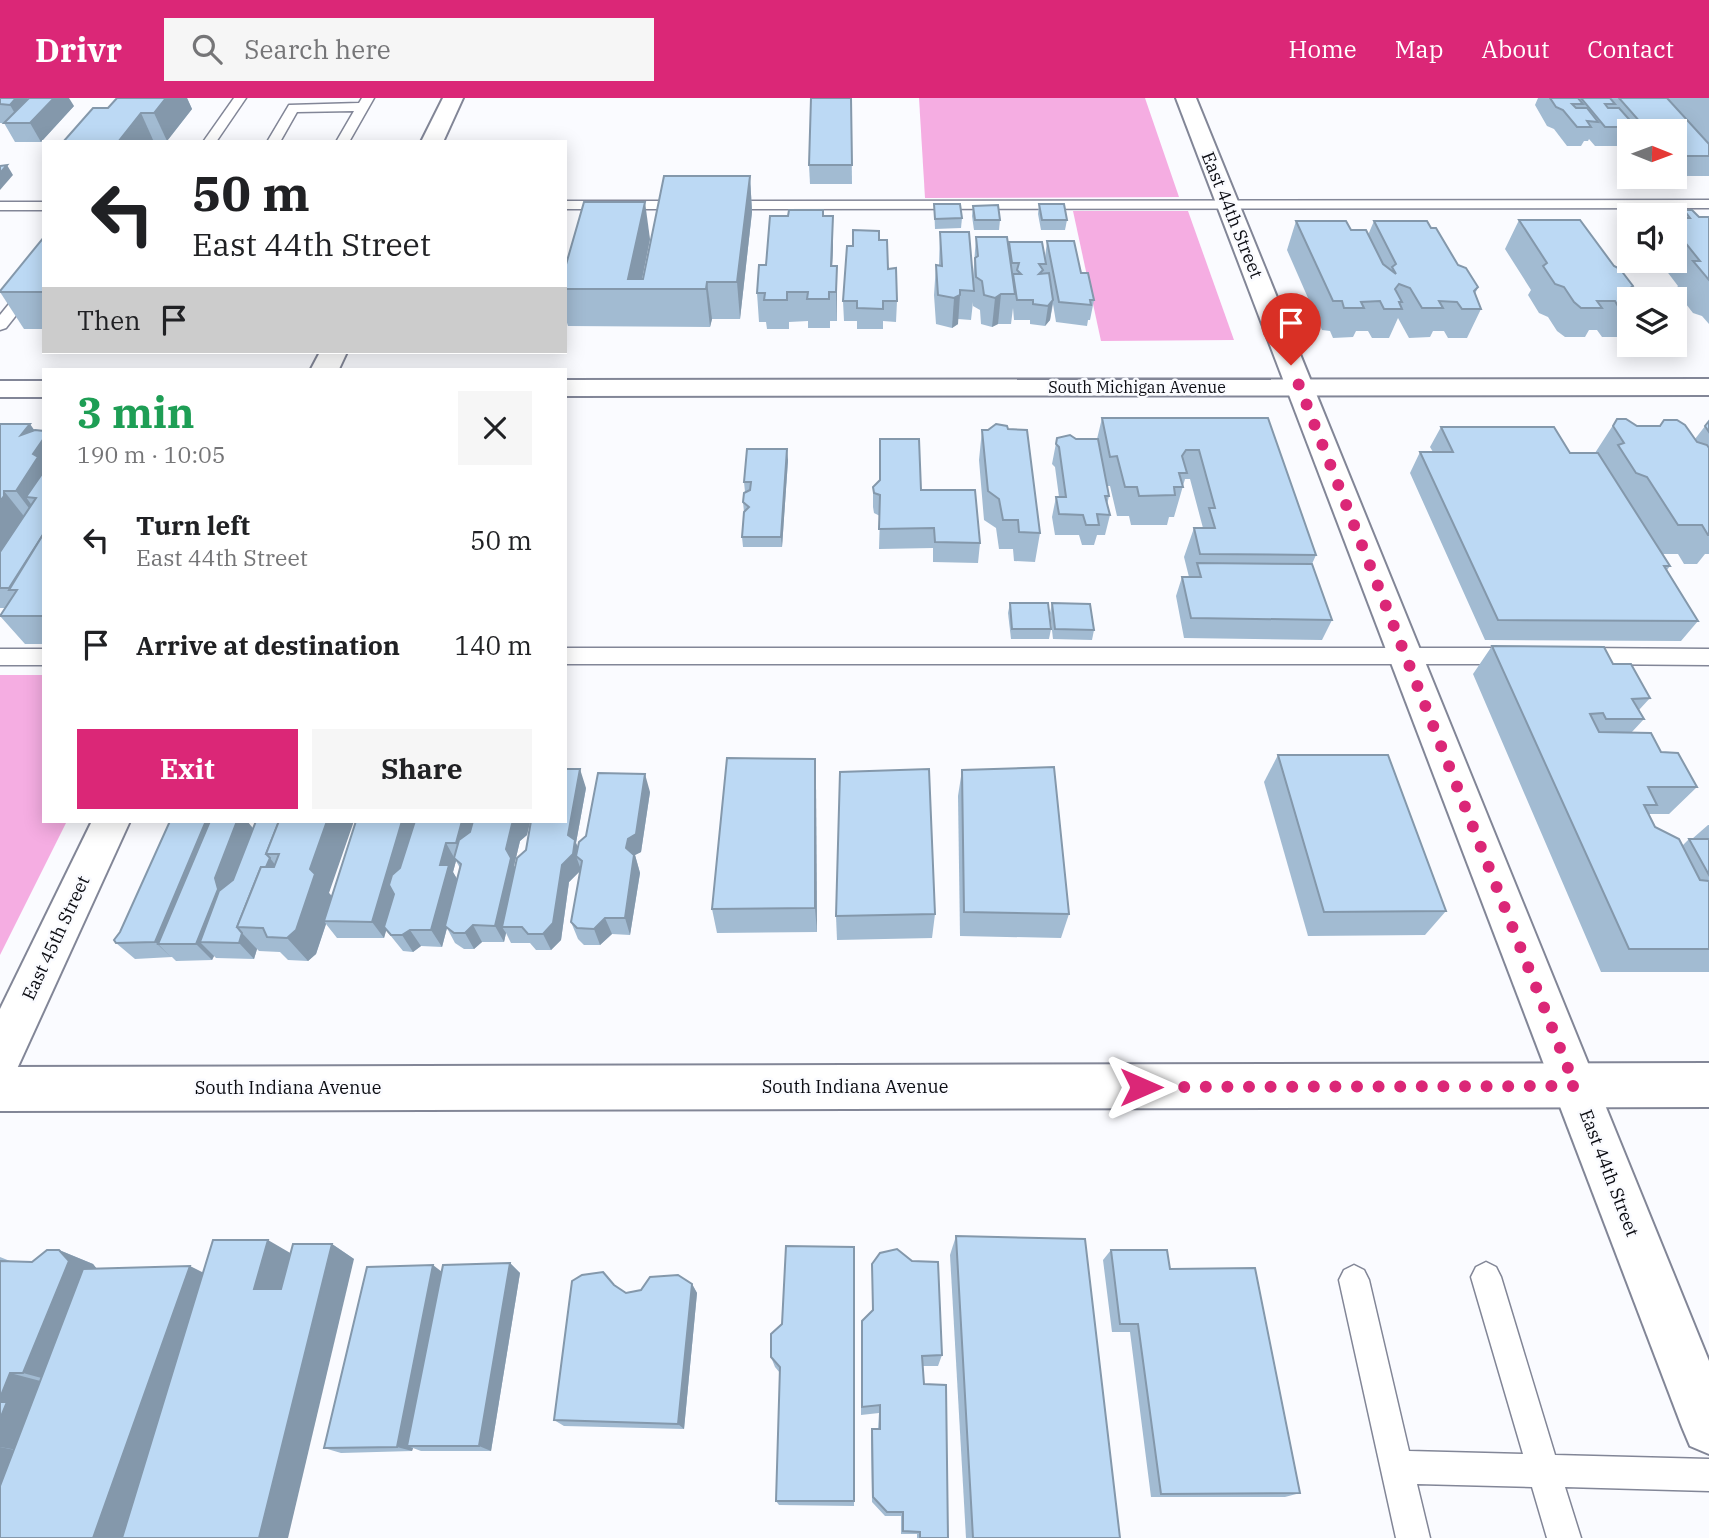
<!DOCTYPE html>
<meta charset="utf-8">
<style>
:root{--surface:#fff;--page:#f6f6f6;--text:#202124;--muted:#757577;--accent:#db2777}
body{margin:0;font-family:"IBM Plex Serif",serif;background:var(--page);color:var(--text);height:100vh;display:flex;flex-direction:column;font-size:26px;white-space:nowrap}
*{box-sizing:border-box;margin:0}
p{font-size:23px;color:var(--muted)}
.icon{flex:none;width:38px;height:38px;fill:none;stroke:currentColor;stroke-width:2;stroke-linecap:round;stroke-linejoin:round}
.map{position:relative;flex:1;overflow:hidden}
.drawer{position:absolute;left:42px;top:270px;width:525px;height:455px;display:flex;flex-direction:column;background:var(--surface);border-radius:0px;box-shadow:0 4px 18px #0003}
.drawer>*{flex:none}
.top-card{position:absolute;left:42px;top:42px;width:525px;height:214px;border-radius:0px;box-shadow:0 4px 18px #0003;background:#fff;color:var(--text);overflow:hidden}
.needle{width:46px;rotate:91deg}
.fabs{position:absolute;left:1617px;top:21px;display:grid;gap:14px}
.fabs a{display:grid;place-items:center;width:70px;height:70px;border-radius:0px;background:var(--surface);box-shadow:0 4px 18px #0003;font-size:35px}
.pin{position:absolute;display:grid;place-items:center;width:60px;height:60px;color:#fff;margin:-72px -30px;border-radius:50% 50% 50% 0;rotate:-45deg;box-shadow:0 0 7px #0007}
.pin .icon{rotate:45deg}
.me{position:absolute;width:77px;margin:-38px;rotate:90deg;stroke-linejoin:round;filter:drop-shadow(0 0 5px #0008)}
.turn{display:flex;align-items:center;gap:24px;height:147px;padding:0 35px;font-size:32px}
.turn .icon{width:91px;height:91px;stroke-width:2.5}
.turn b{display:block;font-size:49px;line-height:60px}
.then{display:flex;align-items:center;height:66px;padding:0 35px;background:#0003;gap:14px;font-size:26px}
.round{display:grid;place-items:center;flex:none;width:74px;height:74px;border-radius:0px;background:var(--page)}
.summary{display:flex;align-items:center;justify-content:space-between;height:119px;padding:0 35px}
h1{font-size:42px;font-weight:700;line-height:52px;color:#1e9e55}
.primary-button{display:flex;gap:14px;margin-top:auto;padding:14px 35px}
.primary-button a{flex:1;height:80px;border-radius:0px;background:var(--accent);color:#fff;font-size:28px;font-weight:700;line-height:80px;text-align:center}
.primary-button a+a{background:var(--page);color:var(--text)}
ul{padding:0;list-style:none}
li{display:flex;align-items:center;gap:21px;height:105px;padding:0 35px}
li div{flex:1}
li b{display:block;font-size:26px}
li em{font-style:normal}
header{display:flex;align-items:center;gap:42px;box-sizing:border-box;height:98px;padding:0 35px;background:var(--accent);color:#fff}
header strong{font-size:33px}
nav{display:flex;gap:38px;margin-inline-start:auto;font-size:24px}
.search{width:490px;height:63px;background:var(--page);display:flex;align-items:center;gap:18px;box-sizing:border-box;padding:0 24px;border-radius:0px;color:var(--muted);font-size:26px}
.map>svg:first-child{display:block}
</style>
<header>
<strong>Drivr</strong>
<div class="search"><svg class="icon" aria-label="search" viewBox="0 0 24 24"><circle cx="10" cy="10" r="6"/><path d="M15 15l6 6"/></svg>Search here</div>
<nav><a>Home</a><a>Map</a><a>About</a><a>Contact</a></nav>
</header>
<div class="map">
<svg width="1709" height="1440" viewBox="0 0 1709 1440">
<rect width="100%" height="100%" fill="#fafbff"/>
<g fill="#f5ade2">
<path d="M919,0H1145L1179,99L925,100Z"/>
<path d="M1073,113H1188L1234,242L1101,243Z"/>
<path d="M0,577H44V723H67L0,857Z"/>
</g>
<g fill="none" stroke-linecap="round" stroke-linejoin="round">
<g stroke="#828697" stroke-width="3">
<g id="lane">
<path d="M234,0H246L216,44H203Z"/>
<path d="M362,0H374L349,44H336L354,13L297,14L280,44H267L289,7L359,5Z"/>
<path d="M1709,102V110L722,111L715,107L722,103Z"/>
<path d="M565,103H687L694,107L687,111H565Z"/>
<rect x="0" y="104" width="44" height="8"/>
<path d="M44,168V182L6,230L0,232V217L39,169Z"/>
<path d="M565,550H1514L1521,553L1524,558L1521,563L1514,566H565Z"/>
<path d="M1580,550L1709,551V567L1580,566L1573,563L1570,558L1573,553Z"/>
<rect x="0" y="551" width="44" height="16"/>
<path d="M1486,1164L1496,1169L1501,1179L1555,1357L1709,1361V1393L1565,1389L1581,1440H1547L1532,1389L1417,1386L1430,1440H1396L1339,1182L1344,1172L1354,1167L1364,1172L1369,1182L1409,1353L1523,1356L1471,1179L1476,1169Z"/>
</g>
</g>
<g stroke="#828697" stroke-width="4">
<g id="street">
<path d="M443,0H463L443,44H421Z"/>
<path d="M1176,0H1196L1709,1263V1356L1690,1348L1682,1329Z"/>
<path d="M320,254H347L339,271H311Z"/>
<path d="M92,723H130L16,973L0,979V911Z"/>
</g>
</g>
<g stroke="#828697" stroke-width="4">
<g id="secondary">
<path d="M1709,281V297L565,298V282Z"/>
<rect x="0" y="283" width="44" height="16"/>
<path d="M1709,965V1009L0,1013V969Z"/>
</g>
</g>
<use href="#lane" fill="#fff" fill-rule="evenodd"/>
<use href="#street" fill="#fff" fill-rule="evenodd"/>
<use href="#secondary" fill="#fff" fill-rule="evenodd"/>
</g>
<g fill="#a2bbd2" fill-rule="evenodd">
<path d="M0,0H27L74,8L41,44H15L4,25H0Z"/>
<path d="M117,0H187L192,11L167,43L63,44L108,10Z"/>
<path d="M851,0L852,86H810L809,67Z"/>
<path d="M1538,0H1709V78H1675V33H1629V43L1626,48H1595L1589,41L1588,43H1584L1581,48H1567L1554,31L1547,28L1535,7Z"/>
<path d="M750,78L752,114L740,221H712L710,229L568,228L565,218V170L650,141L642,181Z"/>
<path d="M934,106L962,120L961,130L935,131Z"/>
<path d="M1039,106L1067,122L1065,132H1041L1038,116Z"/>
<path d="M973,108L1000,122L999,132H974L972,118Z"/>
<path d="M1684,112L1699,119H1709V226L1702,218L1693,215L1675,192L1678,188L1659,163H1675V120H1679Z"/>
<path d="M823,118L833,147L832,168H837V223H830V230H808V223L789,224V231H767L766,224H759L757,195L766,167Z"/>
<path d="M1519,122L1614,168L1633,188L1631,192L1629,201V231L1624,239H1602L1597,232H1589L1585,239H1565L1557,233L1548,219L1539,215L1528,197L1531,192L1505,151Z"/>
<path d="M1296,123L1351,132L1368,137L1374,123L1431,130L1458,167L1478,189L1475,196L1481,211L1467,240H1448L1444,233H1433L1430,239L1409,240L1398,220L1389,240H1372L1368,233H1356L1353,239L1333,240L1330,233L1322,232L1287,152Z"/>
<path d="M940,134L973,180L976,139L1009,151V144L1045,160L1047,143L1081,175L1094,202L1090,222H1088L1087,228L1056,224L1053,206L1050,222L1045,228L1030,226V222H1014L1013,210L1011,226H998L992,229L981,226L980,212L973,208V204L971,222L958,221V226L952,230L936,226L934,197L936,167H939Z"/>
<path d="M44,139V231H24L0,194Z"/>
<path d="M879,142L897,203L896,224L883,223V231H857V223H844L843,203L853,148Z"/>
<path d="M1102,320H1268L1316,457L1312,466L1332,522L1322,542L1184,540L1176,498L1182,479H1189L1184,459L1194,430H1203L1190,381H1185L1174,419H1169L1167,427H1131L1129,418H1117L1110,388H1107L1109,398L1107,407L1110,417L1105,437H1097L1094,447H1082L1079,437H1055L1052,419L1056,399H1059L1055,369L1052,366L1057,340L1076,341H1097Z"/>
<path d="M1617,321L1637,328L1695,341L1709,323V456H1705L1697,466H1684L1678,456H1663L1670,468L1667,472L1698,523L1681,543L1485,542L1410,375L1420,354H1433L1430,349L1441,329L1570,355H1595Z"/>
<path d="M0,326L44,333V546H25L0,518L5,510H0Z"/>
<path d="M1008,331L1040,435L1035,464L1014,463L1013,451H999L996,430L984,422L979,362L982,332Z"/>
<path d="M788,362L782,449H743L742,439L744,414L743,404L745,394L744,384Z"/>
<path d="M873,389L921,392L980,445L978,465L933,464V450L879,451L880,418L874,415L873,409Z"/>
<path d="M1010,505L1051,531L1049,541H1011L1008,515Z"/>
<path d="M1052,505L1094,532L1092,542L1053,541L1050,515Z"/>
<path d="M1492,548L1613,566L1650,600L1639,612L1644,621L1631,635L1661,654L1697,689L1669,716H1649L1655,729L1682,748L1689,741H1692L1708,727H1709V874H1601L1473,576Z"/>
<path d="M1278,657L1446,813L1425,837L1308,838L1264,684Z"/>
<path d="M815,661L816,687L817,834L717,835L712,811Z"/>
<path d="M962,672L1069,816L1061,840L960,838L958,698Z"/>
<path d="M586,690L576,745L578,749L650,694L641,754L635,757L640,775L630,837L612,836L600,847H584L578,841L571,824L581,770L580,769V773L569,784L561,842L551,852H536L530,845H511L506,835L504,844H482L474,851H464L455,845L447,830L442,849L421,848L413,854L403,853L386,832L384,840H337L326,826L316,856L308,863L288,862L280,854L259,853L257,851L254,861L216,860L214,858L212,862L176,863L172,859L135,861L116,845L247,723L253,730L329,795L332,798L356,723H565ZM530,724L526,752L515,769L514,768L520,743L527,737ZM456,763L460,770L457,782L453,774Z"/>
<path d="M935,816L932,840L837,842L836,818Z"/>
<path d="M956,1138L1120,1440H966L950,1157Z"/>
<path d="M332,1146L354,1161L0,1440V1159L10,1163L32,1164L59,1152L93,1166L96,1170L203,1175Z"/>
<path d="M854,1149V1408L779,1407L776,1403L780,1275L775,1269L771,1259L782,1226Z"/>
<path d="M1111,1152L1170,1171L1300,1395L1285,1399H1151L1130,1234H1112L1103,1162Z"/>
<path d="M510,1165L520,1175L491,1353H421L413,1350L412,1353L341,1355L324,1350L442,1174Z"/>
<path d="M872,1166L942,1257L938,1268H923L924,1286L948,1440H917V1436H901V1418H885L872,1404L871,1339L872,1331H878L879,1315L861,1317V1235L872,1213Z"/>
<path d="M692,1186L697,1195L684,1331L564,1328L554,1322L614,1187L626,1195Z"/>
</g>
<g fill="#8498ab">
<path d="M16,0H27L34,12L21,26L10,7Z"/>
<path d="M54,0H69L74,8L41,44L30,25Z"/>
<path d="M166,0H187L192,11L167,43L154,15Z"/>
<path d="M141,15L154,44H118Z"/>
<path d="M7,67L13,77L0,92V75Z"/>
<path d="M750,78L752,114L740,221L737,184Z"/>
<path d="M645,104L650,141L640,191L628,181Z"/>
<path d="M833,118V147L831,197V168Z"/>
<path d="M837,168V223L836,194Z"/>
<path d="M707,184L712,221L710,229L706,191Z"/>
<path d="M1001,196L998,226L992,229L995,200Z"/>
<path d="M960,197L958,226L952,230L954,200Z"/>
<path d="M1053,202L1050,222L1045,228L1048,208Z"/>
<path d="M30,326L42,343L44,340V410L36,400L26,399L40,419L38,422L16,393L21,337Z"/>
<path d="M787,351L788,362L782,449L781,439Z"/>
<path d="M4,393L27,422L0,463V403Z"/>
<path d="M815,661L816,687L817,834L815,810Z"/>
<path d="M580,671L586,690L576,745L582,759L576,758L580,769V773L569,784L561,842L551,852L543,836L562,767Z"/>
<path d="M645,676L650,694L641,754L635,757L640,775L630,837L625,820L626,750Z"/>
<path d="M206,723H229L158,846L172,860L155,844Z"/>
<path d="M237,723H247L254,732L230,797L200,844L214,858L212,862L196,846L215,780Z"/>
<path d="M327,723H354L329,795L334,801L324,823L326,826L316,856L308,863L287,840L310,771Z"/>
<path d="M402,723H418L384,840L372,824Z"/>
<path d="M462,723H476L465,763L456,745Z"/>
<path d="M515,723L530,724L527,737L520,743L514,768L519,778L502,829L506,835L504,844L495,828L506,751L512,726Z"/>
<path d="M446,745L456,763L453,774L459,784L442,849L431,832L440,767Z"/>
<path d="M270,760L283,777L263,830H244Z"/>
<path d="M605,820L612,836L600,847L594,831Z"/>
<path d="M473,827L482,844L474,851L465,835Z"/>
<path d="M410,832L421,848L413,854L402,837Z"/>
<path d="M242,835L257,851L254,861L239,845Z"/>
<path d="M268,1142L292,1156L279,1204L254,1191Z"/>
<path d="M332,1146L354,1161L288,1440H259Z"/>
<path d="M59,1152L93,1166L102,1177L60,1285L23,1275Z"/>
<path d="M510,1165L520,1175L491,1353L479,1348Z"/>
<path d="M433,1167L446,1177L407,1348L413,1350L412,1353L397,1349Z"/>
<path d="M190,1168L218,1182L130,1440H93Z"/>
<path d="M692,1186L697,1195L684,1331L678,1326Z"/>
<path d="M10,1275L48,1285L29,1354L0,1349V1300Z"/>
<path d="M0,1349L25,1354L0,1417Z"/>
</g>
<g fill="#bcd9f4" stroke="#8498ab" stroke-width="2">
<path d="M0,0H16L10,7L0,6Z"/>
<path d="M29,0H54L30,25H4Z"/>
<path d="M117,0H166L154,15H141L118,44H63L93,10H108Z"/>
<path d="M811,0H851L852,67H809Z"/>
<path d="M1550,0H1578L1583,6H1572L1576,10H1587L1598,24L1587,23L1591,29H1577L1563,12L1556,9Z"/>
<path d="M1581,0H1610L1615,6H1605L1608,10H1619L1636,29H1605Z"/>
<path d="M1619,0H1667L1709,46V58H1675V33H1648Z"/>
<path d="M7,67L0,75V68Z"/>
<path d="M664,78H750L737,184H707L706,191H565V170L584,104H645L628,181H643Z"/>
<path d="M934,106H960L962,120L935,121Z"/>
<path d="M1039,106H1064L1067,122H1042Z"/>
<path d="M998,107L1000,122H975L973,108Z"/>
<path d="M789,112H823V118H833L831,168H837L836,194H829V201H807L808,194H787V202H764L765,195H757L759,167H766L770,118H788Z"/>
<path d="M1684,112H1692L1699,119H1709V182L1693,163H1700L1675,132V126H1680L1675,120H1690Z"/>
<path d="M1519,122H1580L1614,168L1620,171L1633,188L1629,191L1636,201H1629V210H1619L1615,203H1597L1602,210H1581L1574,204L1564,189L1555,186L1543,168L1547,165Z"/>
<path d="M1296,123H1346L1351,132H1366L1383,166L1396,176L1392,169L1396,166L1374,123H1427L1431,130H1436L1458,167L1466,170L1478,189L1474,193L1481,211H1462L1457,204L1439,203L1443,210H1422L1410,190L1399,186L1395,191L1402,204H1399L1402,211H1384L1380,203L1361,204L1364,210H1344L1342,203H1333Z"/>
<path d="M853,132L879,133V142H887L888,171L896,170L897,203H883V211L857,210V203H843L847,148H853Z"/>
<path d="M940,134H969L974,193L960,192V197L954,200L938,197L936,167L942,168Z"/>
<path d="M44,139V194H0V193Z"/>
<path d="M976,139H1007L1015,196H1001L995,200L984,197L982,183L976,179L975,160L978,158Z"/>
<path d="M1047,143H1074L1081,175H1088L1094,202H1090L1091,207L1059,204Z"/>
<path d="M1009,144H1042L1046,166H1039L1043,172L1039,176L1049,175L1053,202L1048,208L1033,206V202H1017L1013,176H1021L1017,172L1019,165H1012Z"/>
<path d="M1102,320H1268L1316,457L1200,456L1194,430H1215L1209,410H1215L1199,352H1186L1182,358L1187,375H1179L1183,389H1174L1175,397L1139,398L1137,389H1125L1117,358L1110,359Z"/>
<path d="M1617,321H1626L1637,328H1660L1664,322H1677L1685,327L1697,344L1707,347L1709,350V437H1708L1702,427H1678L1647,379L1636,375L1618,347L1624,345L1613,328Z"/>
<path d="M1709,323V334L1705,328Z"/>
<path d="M0,326H30L21,337L35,332L44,333V340L33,356L38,359L16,393H4V398L0,403Z"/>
<path d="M996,326L1007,328L1008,331L1027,332L1040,435L1019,434L1018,422H1003L999,401L988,393L982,332H988Z"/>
<path d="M1441,329H1554L1570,355H1598L1670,468H1664L1698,523L1498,522L1420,354H1453Z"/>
<path d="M1070,337L1076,341H1098L1109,398H1105L1110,417L1097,416L1099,427H1086L1083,417L1059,416L1056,399H1066L1059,349L1056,346L1057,340Z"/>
<path d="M880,341H919L921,392H975L980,445L935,444L934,430L879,431L880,397L874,395L873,389L880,382Z"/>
<path d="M747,351H787L781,439H742L744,414L749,409L743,404L744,395L750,392L751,384H744Z"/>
<path d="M44,373V435L9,490H0V454L36,400L26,399Z"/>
<path d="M44,435V518H0L17,492H9Z"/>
<path d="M1197,465L1312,466L1332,522L1191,520L1182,479H1201Z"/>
<path d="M1010,505H1048L1051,531H1012Z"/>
<path d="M1052,505L1090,506L1094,532L1055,531Z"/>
<path d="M1492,548L1604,549L1613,566H1631L1650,600L1632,601L1644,621H1606L1603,615L1590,616L1599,634L1651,635L1661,654L1678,655L1697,689H1648L1657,707H1644L1655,729L1679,741L1700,782L1709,783V851H1629Z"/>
<path d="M1278,657H1388L1446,813L1324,814Z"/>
<path d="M727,660L815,661V810L712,811Z"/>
<path d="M1054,669L1069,816L964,814L962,672Z"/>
<path d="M565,671H580L568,737L575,742L573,756L562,767L553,825L543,836H528L522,829H502L517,760L526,752L531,723H565Z"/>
<path d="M929,671L935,816L836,818L840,674Z"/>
<path d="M598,675L645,676L636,736L628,741L626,750L634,757L625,820H605L594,831L577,830L571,824L582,763L576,758L579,744L586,738Z"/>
<path d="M170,723H206L155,844L116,845L114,842L120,834Z"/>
<path d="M210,723H237L215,780L218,791L196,846H158Z"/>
<path d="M256,723H279L266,756L270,760L266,769H261L237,829L242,835L239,845L200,844L219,793L233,782Z"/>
<path d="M279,723H327L310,771L315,776L296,832L287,840L267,839L263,830L237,829L261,769H274L279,756H266Z"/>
<path d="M356,723H402L372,824L324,823Z"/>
<path d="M415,723H462L456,745H446L440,767H449L431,832H410L402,837H391L384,829L394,796L389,787L392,777L400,770Z"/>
<path d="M473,723H515L512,726L506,751L511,760L495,828L473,827L465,835H454L445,828L461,766L454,760L459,742L470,734Z"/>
<path d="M1689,741H1709V777Z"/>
<path d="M956,1138L1085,1141L1120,1440H973Z"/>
<path d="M213,1142H268L254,1191H281L293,1146H332L259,1440H122Z"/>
<path d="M786,1148L854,1149V1403H776L780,1269L771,1259V1236L782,1226Z"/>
<path d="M897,1151L912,1163L938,1164L942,1257L922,1258L924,1286L946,1287L948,1440H920V1434L903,1433V1414H887L873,1399L872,1331H880V1307L862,1309V1223L873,1212L872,1166L880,1155Z"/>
<path d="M47,1152H59L69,1163L23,1275H10L0,1300V1163L32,1164Z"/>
<path d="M1111,1152H1167L1170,1171L1255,1170L1300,1395L1161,1396L1138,1226H1120Z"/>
<path d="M510,1165L479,1348H407L443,1167Z"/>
<path d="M433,1167L397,1349L324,1350L367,1169Z"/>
<path d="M190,1168L93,1440H0V1388L83,1171Z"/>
<path d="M603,1174L614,1187L626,1195L641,1192L650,1179L678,1177L692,1186L678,1326L554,1322L572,1183L582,1177Z"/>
<path d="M0,1304H7L0,1321Z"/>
</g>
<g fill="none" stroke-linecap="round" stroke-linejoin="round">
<path stroke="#db2777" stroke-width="12" stroke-dasharray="0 21.6" d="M1141,989L1575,988L1291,267"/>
</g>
<g text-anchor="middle" stroke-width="5" stroke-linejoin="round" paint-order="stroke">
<g font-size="16" fill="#0b0c12" stroke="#fafbff">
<text x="1137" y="295">South Michigan Avenue</text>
</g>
<g font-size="18" fill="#0b0c12" stroke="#fafbff">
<text transform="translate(1232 117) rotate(68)" y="6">East 44th Street</text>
<text transform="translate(56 840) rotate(-65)" y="6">East 45th Street</text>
<text x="855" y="995">South Indiana Avenue</text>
<text x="288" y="996">South Indiana Avenue</text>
<text transform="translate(1609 1075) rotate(69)" y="6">East 44th Street</text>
</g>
</g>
</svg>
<div class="fabs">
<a><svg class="needle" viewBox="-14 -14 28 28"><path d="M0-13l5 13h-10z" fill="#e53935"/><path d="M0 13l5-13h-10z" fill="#757577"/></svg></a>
<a><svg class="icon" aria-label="sound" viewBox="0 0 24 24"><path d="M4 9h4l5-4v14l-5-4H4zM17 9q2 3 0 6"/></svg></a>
<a><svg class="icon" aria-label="layers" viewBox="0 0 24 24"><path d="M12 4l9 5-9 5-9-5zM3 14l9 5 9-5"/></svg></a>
</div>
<div class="pin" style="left:1291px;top:267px;background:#d93025"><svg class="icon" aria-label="arrive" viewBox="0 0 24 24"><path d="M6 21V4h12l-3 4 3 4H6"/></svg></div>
<svg class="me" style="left:1141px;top:989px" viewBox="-20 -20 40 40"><path d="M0-17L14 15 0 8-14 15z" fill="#db2777" stroke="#fff" stroke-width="4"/></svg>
<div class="top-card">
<div class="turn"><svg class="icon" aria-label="left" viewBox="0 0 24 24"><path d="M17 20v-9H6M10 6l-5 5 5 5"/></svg><div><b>50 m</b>East 44th Street</div></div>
<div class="then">Then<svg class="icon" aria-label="arrive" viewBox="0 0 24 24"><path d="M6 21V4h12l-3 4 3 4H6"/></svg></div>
</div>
<section class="drawer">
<div class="summary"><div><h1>3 min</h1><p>190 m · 10:05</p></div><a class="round"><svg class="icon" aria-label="close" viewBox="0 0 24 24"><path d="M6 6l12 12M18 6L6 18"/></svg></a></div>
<ul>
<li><svg class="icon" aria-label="left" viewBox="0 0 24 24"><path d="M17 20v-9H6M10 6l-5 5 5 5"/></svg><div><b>Turn left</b><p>East 44th Street</p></div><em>50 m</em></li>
<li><svg class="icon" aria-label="arrive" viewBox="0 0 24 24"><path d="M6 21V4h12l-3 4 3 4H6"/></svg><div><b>Arrive at destination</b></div><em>140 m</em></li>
</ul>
<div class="primary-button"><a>Exit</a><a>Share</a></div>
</section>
</div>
